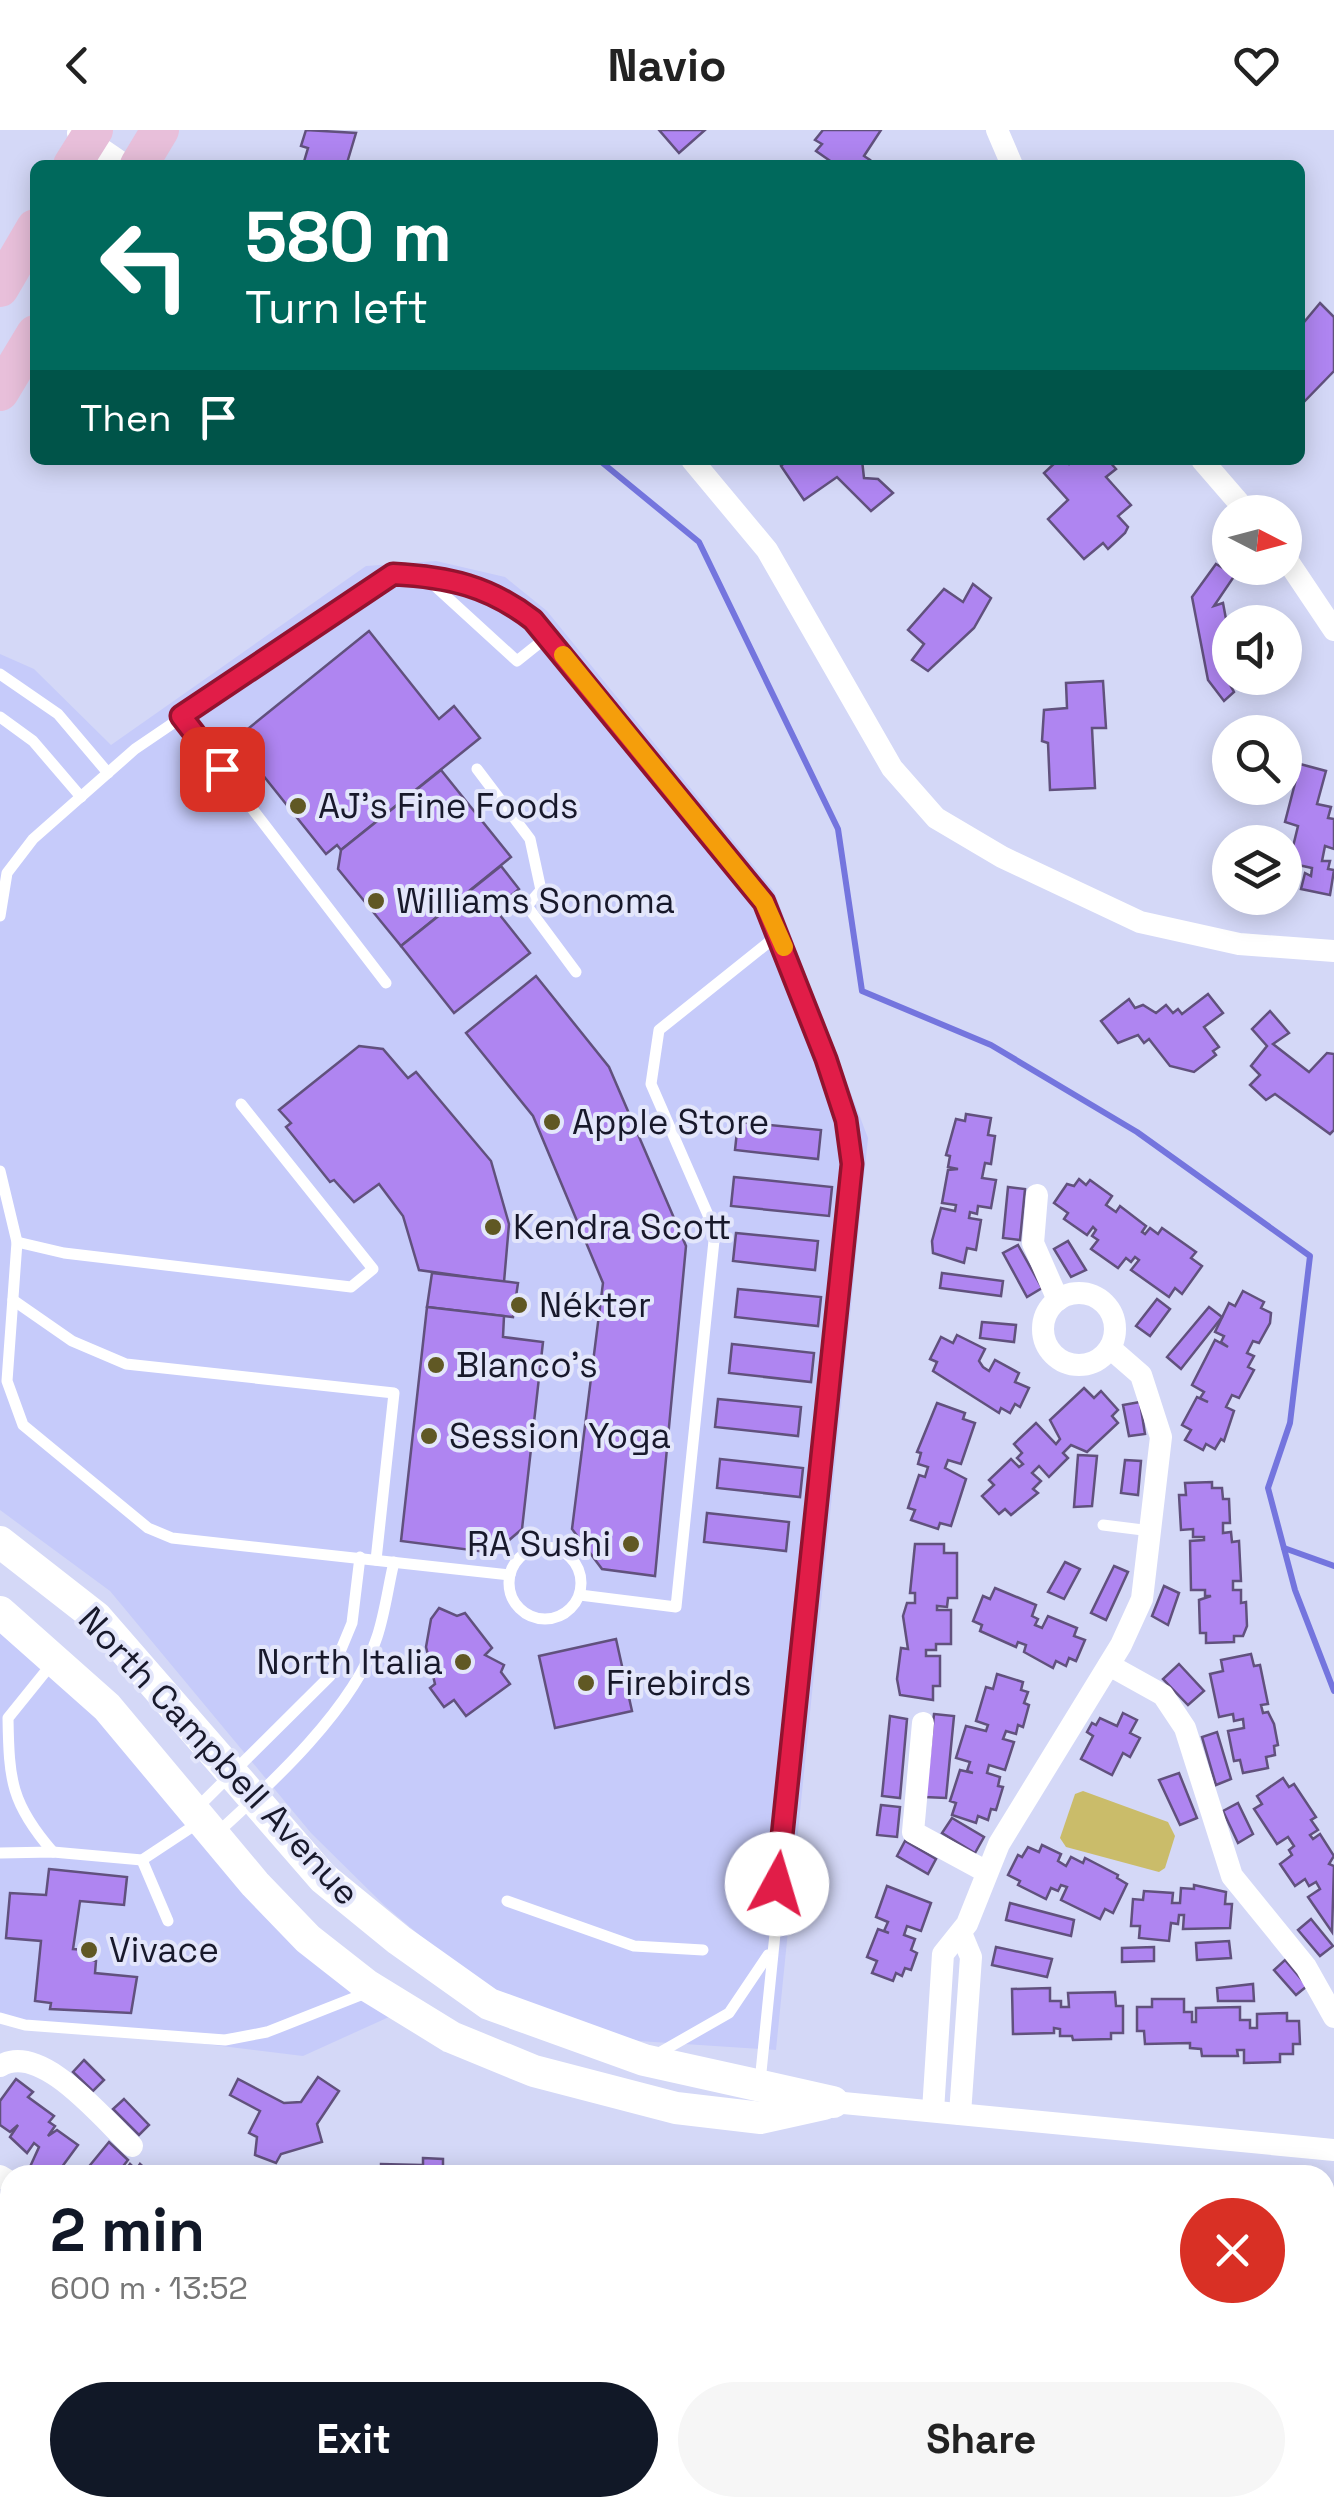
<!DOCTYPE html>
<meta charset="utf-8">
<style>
:root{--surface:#fff;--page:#f6f6f6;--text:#222;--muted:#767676;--accent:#111827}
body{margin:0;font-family:"Space Grotesk",sans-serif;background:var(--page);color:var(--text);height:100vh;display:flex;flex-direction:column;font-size:38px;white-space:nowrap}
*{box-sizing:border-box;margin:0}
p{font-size:32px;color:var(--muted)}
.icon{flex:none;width:55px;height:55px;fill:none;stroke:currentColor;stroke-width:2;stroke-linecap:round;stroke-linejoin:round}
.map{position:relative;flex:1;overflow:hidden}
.details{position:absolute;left:0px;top:2035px;width:1335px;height:352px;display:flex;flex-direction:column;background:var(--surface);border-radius:30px 30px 0 0;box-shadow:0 5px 25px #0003}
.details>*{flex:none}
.banner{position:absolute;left:30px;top:30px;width:1275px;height:305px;border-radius:15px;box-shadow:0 5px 25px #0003;background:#00695c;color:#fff;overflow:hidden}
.needle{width:65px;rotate:96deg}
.buttons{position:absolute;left:1212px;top:365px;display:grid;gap:20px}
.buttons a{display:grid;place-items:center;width:90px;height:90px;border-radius:50%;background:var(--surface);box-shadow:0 5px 25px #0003;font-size:50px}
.pin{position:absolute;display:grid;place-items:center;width:85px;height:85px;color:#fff;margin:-42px;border-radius:20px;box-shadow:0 5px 15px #0006}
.me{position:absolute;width:110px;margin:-55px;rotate:6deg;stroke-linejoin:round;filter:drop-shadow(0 0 8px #0008)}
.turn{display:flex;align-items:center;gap:35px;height:210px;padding:0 50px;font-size:45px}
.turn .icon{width:130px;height:130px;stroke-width:2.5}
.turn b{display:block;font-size:70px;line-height:85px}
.then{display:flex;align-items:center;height:95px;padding:0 50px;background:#0003;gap:20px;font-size:38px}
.round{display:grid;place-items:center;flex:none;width:105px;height:105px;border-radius:52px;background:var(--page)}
.overview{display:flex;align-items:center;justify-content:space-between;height:170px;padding:0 50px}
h1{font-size:60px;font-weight:600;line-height:75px;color:var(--accent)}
.primary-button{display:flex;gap:20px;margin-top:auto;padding:20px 50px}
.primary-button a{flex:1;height:115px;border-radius:60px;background:var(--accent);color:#fff;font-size:40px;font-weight:600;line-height:115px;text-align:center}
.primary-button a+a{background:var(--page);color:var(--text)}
header{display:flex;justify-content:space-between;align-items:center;height:130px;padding:0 50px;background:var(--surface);font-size:45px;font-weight:600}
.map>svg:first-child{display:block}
</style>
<header><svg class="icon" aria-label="back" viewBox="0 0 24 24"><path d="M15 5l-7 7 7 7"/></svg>Navio<svg class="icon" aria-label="heart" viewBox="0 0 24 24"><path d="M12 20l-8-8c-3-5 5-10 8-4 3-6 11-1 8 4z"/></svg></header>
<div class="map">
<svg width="1334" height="2387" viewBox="0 0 1334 2387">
<rect width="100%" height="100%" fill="#d4d8f7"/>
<g fill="#c6cbfa">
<path d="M436,431L505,447L547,481L774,761L868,1008L776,1920L639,1911L567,1891L495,1859L449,1830L385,1776L311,1703L110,1461L0,1380V524L34,539L111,615L366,436Z"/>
<path d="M0,1498L81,1569L389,1887L303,1926L0,1889Z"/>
</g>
<path fill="#cabc6a" d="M1083,1661L1168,1692L1175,1706L1165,1738L1159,1742L1066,1717L1060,1708L1075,1664Z"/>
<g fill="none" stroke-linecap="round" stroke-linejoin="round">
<g stroke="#7475de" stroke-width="6">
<path d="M599,330L699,412L838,699L862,861L991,915L1137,1002L1310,1126L1290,1293L1268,1358L1295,1460L1334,1561"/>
<path d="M1284,1418L1334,1436"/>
<path d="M0,2383L11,2387"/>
</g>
</g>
<g fill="#af85f1" stroke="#61517d" stroke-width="2.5">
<path d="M306,0L356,3L347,33L355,35H303L308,18L301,16Z"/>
<path d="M659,0H705L679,23Z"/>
<path d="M823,0H881L864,26L870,30L867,35H836L816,21L822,14L815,10Z"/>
<path d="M1320,173L1334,187V241L1300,276V197Z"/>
<path d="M787,330H862L864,348L878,349L893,363L871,381L837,347L804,370L781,336Z"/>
<path d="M1058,330L1069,334L1074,330H1108L1116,339L1106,347L1131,375L1118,386L1128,397L1125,403L1108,419L1103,413L1084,429L1048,389L1068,370L1044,343Z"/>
<path d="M1216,434L1235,445L1214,476L1223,473L1226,489L1244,485L1245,492H1230V548H1239L1228,551L1234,562L1224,571L1208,550L1192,467Z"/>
<path d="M973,454L991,468L974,498L928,541L912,530L924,514L908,500L944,459L963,472Z"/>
<path d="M369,501L439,589L454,576L480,608L341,720L337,715L326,724L250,629L262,619L244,602Z"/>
<path d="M1103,551L1106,598H1092L1095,658L1050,660L1048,613L1042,611L1044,580L1067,578L1066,553Z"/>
<path d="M1300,634L1326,641L1317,674L1331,677L1328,688L1334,689V719L1325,716L1322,731H1330L1328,739L1334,740L1330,765L1301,759L1305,743L1311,746L1312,738L1289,733L1298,696L1285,692Z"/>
<path d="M441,640L511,727L401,816L338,739L341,720Z"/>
<path d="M501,736L519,759L495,779L530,823L454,883L401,816Z"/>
<path d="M536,846L609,937L686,1116L655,1446L602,1439L572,1399L603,1153L533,986L466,903Z"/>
<path d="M1208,864L1223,883L1204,897L1219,917L1213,921L1216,925L1194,942L1170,936L1149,909L1144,913L1138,905L1118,913L1101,891L1129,869L1135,878L1143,875L1156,883L1166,875L1173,883L1178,879L1182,884Z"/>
<path d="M1270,881L1289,903L1273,914L1309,942L1327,923L1334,924V1000L1330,1004L1275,964L1266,970L1250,955L1260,945L1251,936L1267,916L1252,899Z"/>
<path d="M359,916L383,919L408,948L416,942L491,1031L509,1094L504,1152L419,1140L403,1086L379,1054L354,1072L334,1050L330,1052L286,997L291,993L279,980Z"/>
<path d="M966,984L991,988L988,1005L995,1006L991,1034L985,1033L982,1048L996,1050L991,1078L978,1076L977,1084L970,1082L969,1088L981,1090L976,1120L967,1118L964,1133L933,1123L932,1111L941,1078L955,1081L956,1075L942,1073L948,1040L958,1039L948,1037L950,1026L946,1025L956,989L965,991Z"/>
<path d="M738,992L821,1000L818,1029L735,1020Z"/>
<path d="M734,1047L832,1057L829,1086L731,1076Z"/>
<path d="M1079,1049L1086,1055L1090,1050L1112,1066L1106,1075L1116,1082L1120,1076L1146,1096L1142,1102L1145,1104L1150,1098L1158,1104L1162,1098L1196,1122L1191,1128L1202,1136L1182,1164L1175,1158L1169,1167L1131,1140L1139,1130L1135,1127L1131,1132L1126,1128L1118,1138L1091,1119L1098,1110L1092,1106L1096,1100L1093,1097L1087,1105L1064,1089L1068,1083L1054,1073L1067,1054L1074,1056Z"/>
<path d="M1008,1057L1025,1059L1020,1110L1003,1108Z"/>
<path d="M736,1103L818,1111L815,1140L733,1131Z"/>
<path d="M1068,1111L1086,1140L1071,1147L1054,1119Z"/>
<path d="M1018,1115L1042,1158L1027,1167L1003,1123Z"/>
<path d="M432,1143L518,1153L513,1187L427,1177Z"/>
<path d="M942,1143L1003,1151L1001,1166L940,1158Z"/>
<path d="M738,1159L821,1167L818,1196L735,1187Z"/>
<path d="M1243,1161L1264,1172L1261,1178L1271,1183L1270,1193L1259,1213L1253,1211L1247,1223L1254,1226L1248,1237L1254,1240L1239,1268L1232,1265L1226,1277L1234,1281L1224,1311L1221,1309L1215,1319L1206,1314L1203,1320L1185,1310L1191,1300L1182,1295L1197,1267L1208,1272L1200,1268L1204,1262L1192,1255L1215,1210L1228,1217L1221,1212L1224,1206L1215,1202L1229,1173L1235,1176Z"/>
<path d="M1157,1169L1170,1179L1150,1206L1136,1196Z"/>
<path d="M427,1177L504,1186L503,1207L543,1212L522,1399L494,1423L401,1411Z"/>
<path d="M1209,1177L1222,1187L1181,1239L1167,1227Z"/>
<path d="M982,1192L1016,1195L1014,1212L980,1208Z"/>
<path d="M957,1205L985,1219L979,1231L983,1237L989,1241L995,1230L1019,1243L1015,1252L1029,1258L1020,1277L1015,1274L1010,1283L1001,1278L999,1283L933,1241L937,1232L930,1229L941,1207L953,1213Z"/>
<path d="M732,1214L814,1223L811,1252L729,1243Z"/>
<path d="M1084,1258L1094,1268L1101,1261L1118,1280L1112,1286L1118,1293L1087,1322L1071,1315L1063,1323L1068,1328L1049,1347L1039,1336L1032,1343L1041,1351L1033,1359L1038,1363L1011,1385L1005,1379L999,1384L982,1366L994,1355L989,1350L1011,1329L1019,1337L1023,1334L1017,1328L1022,1323L1014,1314L1036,1293L1056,1314L1060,1309L1050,1290Z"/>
<path d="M718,1269L801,1277L798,1306L715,1297Z"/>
<path d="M1140,1272L1145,1304L1129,1306L1123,1275Z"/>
<path d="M937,1273L965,1283L963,1289L975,1293L961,1334L948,1330L945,1338L966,1349L951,1396L940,1393L938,1399L911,1390L915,1380L908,1378L919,1345L925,1347L928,1337L918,1334L921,1323L917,1322Z"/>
<path d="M1078,1325L1097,1326L1092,1376L1074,1377Z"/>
<path d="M720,1329L803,1338L800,1367L717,1358Z"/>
<path d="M1125,1330L1141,1331L1138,1365L1121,1363Z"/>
<path d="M1212,1352V1358H1222L1223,1369H1229L1230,1393H1223V1403L1231,1402L1232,1412L1239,1411L1241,1451H1233V1460H1241V1473L1246,1472L1247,1496L1243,1506H1234V1512L1206,1513V1503H1200L1199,1470L1211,1466H1205V1460H1191L1190,1411L1204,1410V1407H1193V1399L1181,1400L1179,1365H1186L1185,1353Z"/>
<path d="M707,1383L789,1392L786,1421L704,1412Z"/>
<path d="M915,1414H944V1423H957V1468H948L947,1477L937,1476V1480H951V1514H936V1520H926V1526H940V1556H933V1570L900,1565L897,1549L901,1518L908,1519L903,1486L907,1473H915V1463H910Z"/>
<path d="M1065,1432L1080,1439L1064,1469L1048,1462Z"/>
<path d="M1114,1436L1128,1442L1106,1490L1091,1483Z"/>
<path d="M1164,1456L1179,1463L1168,1495L1152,1486Z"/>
<path d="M995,1458L1036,1475L1032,1486L1038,1489L1035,1495L1042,1498L1048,1486L1077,1498L1074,1506L1085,1510L1076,1531L1069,1528L1066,1536L1056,1531L1053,1538L1024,1522L1026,1515L1018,1512L1016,1517L980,1501L982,1495L973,1491L983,1466L990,1469Z"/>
<path d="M439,1478L457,1486L465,1483L492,1518L485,1525L504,1535L501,1542L510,1554L466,1586L454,1570L444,1577L430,1558L435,1554L426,1517L431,1489Z"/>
<path d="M616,1509L632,1581L555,1598L539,1526Z"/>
<path d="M1251,1524L1254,1536L1260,1535L1268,1574L1261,1575L1263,1583L1268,1582L1274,1594L1278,1615L1274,1616L1275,1625L1266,1627L1268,1638L1243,1643L1240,1630L1234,1631L1228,1601L1244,1598L1243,1589L1234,1591L1233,1584L1219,1587L1210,1544L1223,1541L1221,1530Z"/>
<path d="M1179,1534L1204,1561L1188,1575L1163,1549Z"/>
<path d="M997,1544L1023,1552L1021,1560L1028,1562L1024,1573L1029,1575L1023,1597L1018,1595L1016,1604L1006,1601L1003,1609L1014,1612L1005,1640L989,1635L987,1643L1000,1647L998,1656L1003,1657L996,1680L991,1679L988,1690L978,1686L976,1693L952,1685L956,1673L950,1671L960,1640L973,1643L967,1641L970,1632L956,1628L966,1596L986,1601L988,1595L976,1591L986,1557L993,1559Z"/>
<path d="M1123,1583L1137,1590L1130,1603L1140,1608L1130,1627L1123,1623L1112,1645L1081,1629L1093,1606L1087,1602L1092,1593L1096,1595L1100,1588L1117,1596Z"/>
<path d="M934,1584L954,1586L946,1668L925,1667Z"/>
<path d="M890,1586L907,1589L900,1668L882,1666Z"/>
<path d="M1217,1602L1231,1649L1216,1655L1202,1607Z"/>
<path d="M1179,1643L1197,1688L1180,1695L1159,1650Z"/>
<path d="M1283,1648L1289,1657L1294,1654L1316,1687L1311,1690L1318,1700L1310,1705L1313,1709L1320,1704L1334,1726L1329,1734L1334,1736L1332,1802L1308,1767L1320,1759L1316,1752L1309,1756L1305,1749L1295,1756L1280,1734L1292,1725L1289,1720L1294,1716L1288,1707L1277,1714L1254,1679L1262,1674L1257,1666Z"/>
<path d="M1238,1673L1253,1704L1238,1713L1223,1681Z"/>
<path d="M881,1675L900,1677L897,1707L877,1705Z"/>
<path d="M952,1688L984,1707L975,1723L942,1703Z"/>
<path d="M905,1711L936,1729L928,1744L897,1726Z"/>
<path d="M1042,1715L1061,1724L1058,1731L1066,1736L1071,1727L1083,1733L1085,1728L1118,1745L1117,1748L1127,1754L1113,1783L1105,1779L1100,1789L1061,1770L1067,1757L1061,1755L1058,1761L1051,1758L1046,1769L1018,1755L1020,1751L1008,1745L1018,1725L1022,1727L1028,1717L1039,1722Z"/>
<path d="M49,1739L127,1747L124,1775L80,1771L73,1819L87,1820L86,1829L96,1831L95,1843L137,1847L131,1883L50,1879L51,1873L35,1871L41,1811L6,1808L10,1763L46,1765Z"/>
<path d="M1194,1755L1226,1762L1225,1774H1232L1230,1798L1183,1799L1184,1785H1179L1178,1794L1171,1793L1169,1811L1139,1808L1140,1796H1131L1133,1769L1143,1770L1144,1761L1173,1763L1172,1773H1180L1181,1758L1194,1759Z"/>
<path d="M887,1756L931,1773L921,1801L907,1796L904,1805L915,1809L911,1820L917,1823L911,1840L905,1838L902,1846L896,1843L893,1851L872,1843L877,1831L867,1827L878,1799L889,1803L884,1801L888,1792L876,1787Z"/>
<path d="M1010,1773L1074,1790L1071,1806L1006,1790Z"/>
<path d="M1311,1789L1333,1816L1320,1826L1298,1800Z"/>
<path d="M1229,1811L1231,1828L1197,1830L1196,1813Z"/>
<path d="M996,1817L1052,1829L1047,1847L992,1835Z"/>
<path d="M1154,1817V1831L1122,1832V1818Z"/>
<path d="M1285,1830L1307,1856L1296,1865L1274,1840Z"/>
<path d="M1253,1854L1254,1871H1218L1217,1858Z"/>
<path d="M1050,1858V1871H1061V1877H1069L1068,1863L1115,1862L1116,1876H1123V1903H1111V1909L1073,1910L1072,1906H1060V1899L1054,1898V1903L1013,1904L1012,1859Z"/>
<path d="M1152,1869H1184V1882H1192V1892H1196V1878L1240,1877V1890H1250V1898H1257V1884L1287,1883V1891H1299L1300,1914H1293V1924H1280V1932L1244,1933V1920H1237L1238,1926H1202L1201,1919L1190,1918V1913L1145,1914L1144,1901H1137V1877H1152Z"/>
<path d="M84,1930L104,1950L93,1961L73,1942Z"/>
<path d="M318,1947L339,1961L317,1994L322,2012L281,2024L276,2033L255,2025L257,2007L249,2003L260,1981L230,1965L238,1949L284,1973L301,1972Z"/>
<path d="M16,1949L33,1962L28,1967L54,1986L49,1992L55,1996L48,2006L57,2000L78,2015L56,2045H37L29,2039L39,2017L34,2013L27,2023L10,2007L18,1995L10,2002L0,1995V1971Z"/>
<path d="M124,1969L149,1995L139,2005L113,1979Z"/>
<path d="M109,2012L128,2030L121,2039L124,2042L130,2034L136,2040L140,2034L152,2045H82Z"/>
<path d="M423,2028L443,2029V2045H381V2034L423,2035Z"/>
<path d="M0,2196L10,2203V2237L1,2231L8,2221L0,2226Z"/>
<path d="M1077,2378H1122L1125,2382L1117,2387H1084Z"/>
<path d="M1179,2378H1264L1263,2387H1178Z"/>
</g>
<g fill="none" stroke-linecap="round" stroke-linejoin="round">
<g stroke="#fff" stroke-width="11">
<path d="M424,446L517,531L547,507"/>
<path d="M0,544L58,584L108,643"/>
<path d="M181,586L386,853"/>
<path d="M0,587L33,611L81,667"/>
<path d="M477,639L530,709L541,760L527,776L576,842"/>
<path d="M0,786L7,743L33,709L135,619L393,444C449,447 489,456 533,490L765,772L826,929L846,990L853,1034L760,1952"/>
<path d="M0,1041L17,1112L7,1251L23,1295L148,1398L172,1408L510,1445"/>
<path d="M17,1112L64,1123L351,1157L373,1139L241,974"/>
<path d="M13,1170L72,1211L126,1234L394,1263L376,1430"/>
<path d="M1103,1395L1151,1401"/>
<circle cx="545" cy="1453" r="36"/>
<path d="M580,1465L676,1477L715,1101L651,954L659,900L779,804"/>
<path d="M197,1678L330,1546L352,1493L360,1427"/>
<path d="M217,1703C270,1655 355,1577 377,1507C385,1483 388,1457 394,1432"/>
<path d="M53,1722C11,1674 9,1650 8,1588L54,1531"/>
<path d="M0,1723L53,1722L142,1730L198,1693"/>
<path d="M142,1730L168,1791"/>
<path d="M507,1771L634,1816L703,1820"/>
<path d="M0,1888L25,1895L225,1910L267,1902L366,1863"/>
<path d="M659,1923L729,1883L768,1825"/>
</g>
<g stroke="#fff" stroke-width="22">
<path d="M997,0L1012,35"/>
<path d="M78,3L125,35"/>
<path d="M692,330L767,420L892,638L936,688L1002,727L1140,792L1239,814L1334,821"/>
<path d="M1202,330L1247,382"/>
<path d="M1285,427L1334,500"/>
<path d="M1037,1065L1033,1113L1058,1170"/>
<circle cx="1079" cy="1199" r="36"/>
<path d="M1109,1535L1163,1565L1185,1598L1232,1746L1306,1837L1334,1887"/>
<path d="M923,1593L913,1702L985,1741"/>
<path d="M0,1936C41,1911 103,1989 132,2016"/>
<path d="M833,1972L1334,2020"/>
<path d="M933,1981L943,1824L967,1794L999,1714L1121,1515L1142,1469L1161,1307L1141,1245L1110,1218"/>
<path d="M960,1984L971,1827L961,1803"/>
<path d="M0,2046L10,2052"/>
<path d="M1334,2071L1329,2169L1334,2195"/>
<path d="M1325,2254L1334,2252"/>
</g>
<g stroke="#fff" stroke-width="32">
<path d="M0,1412L96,1487L323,1748L399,1810L489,1874L644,1930L833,1972"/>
<path d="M0,1482L107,1577L255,1754L308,1809L368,1856L451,1907L534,1941L676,1978L761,1988L824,1974"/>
</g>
<g stroke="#e8bfda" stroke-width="38">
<path d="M72,35L94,0"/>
<path d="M139,35L160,0"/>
<path d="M0,158L35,98"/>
<path d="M0,262L35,204"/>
</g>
</g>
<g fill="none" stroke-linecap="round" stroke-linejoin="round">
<g stroke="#92132f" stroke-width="25">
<path id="route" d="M222,639L181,586L393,444C449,447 489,456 533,490L764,772L826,929L846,990L852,1034L777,1754"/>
</g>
<use href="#route" stroke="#e11d48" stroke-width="18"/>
<path stroke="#f59e0b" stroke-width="18" d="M563,525L764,772L784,817"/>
</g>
<g fill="#605824" stroke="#e3e6fb" stroke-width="4">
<circle cx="298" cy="676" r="10"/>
<circle cx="376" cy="771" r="10"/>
<circle cx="552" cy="992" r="10"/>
<circle cx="493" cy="1097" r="10"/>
<circle cx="519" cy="1175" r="10"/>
<circle cx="436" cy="1235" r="10"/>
<circle cx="429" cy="1306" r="10"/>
<circle cx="631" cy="1414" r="10"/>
<circle cx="463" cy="1532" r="10"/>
<circle cx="586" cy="1553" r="10"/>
<circle cx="89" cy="1820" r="10"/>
</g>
<g text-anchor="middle" stroke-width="8" stroke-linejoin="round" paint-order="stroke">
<g font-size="35" fill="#18192b" stroke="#e3e6fb" text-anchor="start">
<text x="318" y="688">AJ's Fine Foods</text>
<text x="396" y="783">Williams Sonoma</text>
<text x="572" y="1004">Apple Store</text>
<text x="513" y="1109">Kendra Scott</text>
<text x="539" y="1187">Néktər</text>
<text x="456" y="1247">Blanco's</text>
<text x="449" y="1318">Session Yoga</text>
<text x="611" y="1426" text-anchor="end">RA Sushi</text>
<text x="443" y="1544" text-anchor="end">North Italia</text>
<text x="606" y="1565">Firebirds</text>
<text x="109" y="1832">Vivace</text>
</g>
<g font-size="35" fill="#18192b" stroke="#e3e6fb">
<text transform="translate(219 1626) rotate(47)" y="12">North Campbell Avenue</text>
</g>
</g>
</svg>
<div class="buttons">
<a><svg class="needle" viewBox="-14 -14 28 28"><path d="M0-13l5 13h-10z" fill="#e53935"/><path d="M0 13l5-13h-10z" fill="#767676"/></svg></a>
<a><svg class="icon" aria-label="sound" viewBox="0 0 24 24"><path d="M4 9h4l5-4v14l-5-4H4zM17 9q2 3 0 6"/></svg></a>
<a><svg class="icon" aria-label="search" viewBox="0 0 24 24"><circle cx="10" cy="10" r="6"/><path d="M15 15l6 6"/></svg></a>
<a><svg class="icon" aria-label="layers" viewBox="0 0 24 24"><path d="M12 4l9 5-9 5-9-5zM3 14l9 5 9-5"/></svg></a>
</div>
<div class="pin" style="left:222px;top:639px;background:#d93025"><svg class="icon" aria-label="arrive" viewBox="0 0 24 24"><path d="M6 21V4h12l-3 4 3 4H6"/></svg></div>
<svg class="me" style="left:777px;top:1754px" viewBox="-20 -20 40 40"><circle r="19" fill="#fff"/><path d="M0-13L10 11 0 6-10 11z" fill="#e11d48"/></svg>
<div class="banner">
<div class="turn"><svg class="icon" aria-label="left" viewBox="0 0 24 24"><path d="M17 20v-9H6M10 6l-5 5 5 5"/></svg><div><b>580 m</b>Turn left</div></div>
<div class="then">Then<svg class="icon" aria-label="arrive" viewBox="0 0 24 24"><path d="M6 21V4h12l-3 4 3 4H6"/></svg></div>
</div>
<section class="details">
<div class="overview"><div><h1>2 min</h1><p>600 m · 13:52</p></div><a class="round" style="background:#d93025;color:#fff"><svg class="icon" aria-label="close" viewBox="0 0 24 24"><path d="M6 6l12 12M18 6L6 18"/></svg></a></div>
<div class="primary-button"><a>Exit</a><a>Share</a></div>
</section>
</div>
